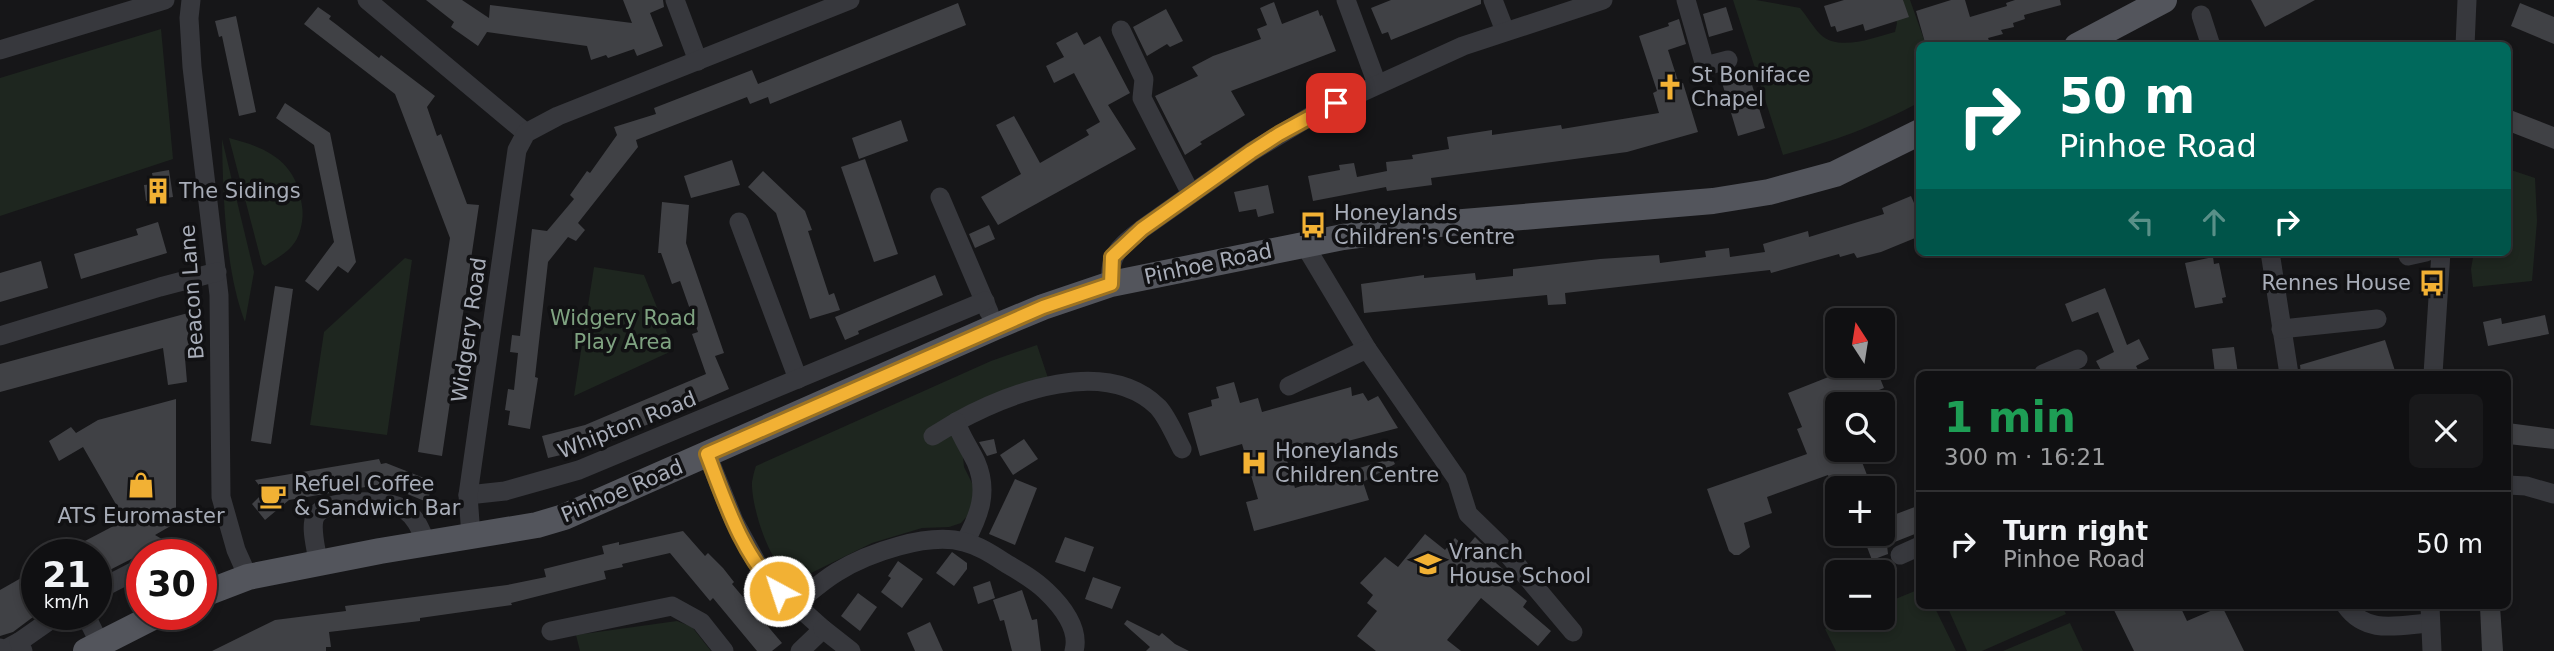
<!DOCTYPE html>
<meta charset="utf-8">
<style>
:root{--surface:#101012;--page:#19191b;--text:#f1f3f6;--muted:#9c9d9f;--line:#303032}
body{margin:0;font-family:"DejaVu Sans",sans-serif;background:var(--page);color:var(--text);height:100vh;display:flex;flex-direction:column;font-size:26px;white-space:nowrap}
*{box-sizing:border-box;margin:0}
p{font-size:23px;color:var(--muted)}
.icon{flex:none;width:38px;height:38px;fill:none;stroke:currentColor;stroke-width:2;stroke-linecap:round;stroke-linejoin:round}
.map{position:relative;flex:1;overflow:hidden}
.sheet{position:absolute;left:1916px;top:371px;width:595px;height:238px;display:flex;flex-direction:column;background:var(--surface);border-radius:10px;box-shadow:0 4px 10px #0003,0 0 0 2px var(--line)}
.sheet>*{flex:none}
.hud{position:absolute;left:1916px;top:42px;width:595px;height:214px;border-radius:10px;box-shadow:0 4px 10px #0003,0 0 0 2px var(--line);background:#00695c;color:#fff;overflow:hidden}
.needle{width:46px;rotate:348deg}
.buttons{position:absolute;left:1825px;top:308px;display:grid;gap:14px}
.buttons a{display:grid;place-items:center;width:70px;height:70px;border-radius:10px;background:var(--surface);box-shadow:0 4px 10px #0003,0 0 0 2px var(--line);font-size:35px}
.speed{position:absolute;left:21px;top:539px;display:flex;gap:14px;font-size:35px;font-weight:700;text-align:center}
.speed>*{display:grid;place-content:center;width:91px;height:91px;border-radius:50%;background:var(--surface);box-shadow:0 4px 10px #0003,0 0 0 2px var(--line);line-height:1}
.speed small{font-size:18px;font-weight:400}
.speed .limit{border:10px solid #d22;background:#fff;color:#111}
.pin{position:absolute;display:grid;place-items:center;width:60px;height:60px;color:#fff;margin:-30px;border-radius:14px;box-shadow:0 4px 10px #0006}
.me{position:absolute;width:77px;margin:-38px;rotate:320deg;stroke-linejoin:round;filter:drop-shadow(0 0 5px #0008)}
.turn{display:flex;align-items:center;gap:24px;height:147px;padding:0 28px;font-size:32px}
.turn .icon{width:91px;height:91px;stroke-width:2.5}
.turn b{display:block;font-size:49px;line-height:60px}
.lanes{display:flex;align-items:center;height:66px;padding:0 28px;background:#0003;justify-content:center;gap:35px;direction:ltr}
.lanes .off{opacity:.35}
.round{display:grid;place-items:center;flex:none;width:74px;height:74px;border-radius:10px;background:var(--page)}
.overview{display:flex;align-items:center;justify-content:space-between;height:119px;padding:0 28px}
h1{font-size:42px;font-weight:700;line-height:52px;color:#1e9e55}
ul{padding:0;list-style:none}
li{display:flex;align-items:center;gap:21px;height:105px;padding:0 28px;border-top:2px solid var(--line)}
li div{flex:1}
li b{display:block;font-size:26px}
li em{font-style:normal}
.map>svg:first-child{display:block}
</style>
<div class="map">
<svg width="2554" height="651" viewBox="0 0 2554 651">
<rect width="100%" height="100%" fill="#161618"/>
<g fill="#1e261f">
<path d="M1733,0H1756L1800,8C1807,16 1813,27 1820,34C1838,52 1873,38 1895,32L1897,23L1891,6L1904,0H1910L1926,45L1920,46V102C1873,127 1834,141 1783,155Z"/>
<path d="M161,29L173,159L0,216V78Z"/>
<path d="M229,138C269,148 297,162 302,206C304,217 301,233 295,242C288,253 275,259 265,266L262,264Z"/>
<path d="M222,139L254,272L245,322C225,271 223,194 222,139Z"/>
<path d="M2508,169L2535,178L2537,221L2532,281L2473,287L2471,269L2474,252H2508Z"/>
<path d="M405,258L412,260L387,435L310,425L324,332Z"/>
<path d="M594,267L644,275L674,350L574,396Z"/>
<path d="M1037,345L1048,378L967,406L962,446L964,467L975,489L969,514L961,523L949,527L922,528L872,543L803,577L795,579C771,571 751,507 752,482C753,477 754,471 756,466L991,361Z"/>
<path d="M1920,589V606H1934L1956,651H1836L1825,629L1851,618H1883V604Z"/>
<path d="M1947,606H2062L2066,614L1982,651H1967Z"/>
<path d="M677,621L692,627L711,651H580L576,635Z"/>
<path d="M2070,623L2083,651H2003Z"/>
</g>
<g fill="#404145">
<path d="M426,0H462L489,18L490,5L632,23L623,0H663L664,7L650,13L663,46L637,56L634,49L608,58L606,55L591,60L587,46L487,32L478,46L451,27L454,22Z"/>
<path d="M1391,0H1481V4L1391,40L1388,32L1382,34L1371,8Z"/>
<path d="M1844,0H1903L1909,17L1865,31L1863,24L1837,32L1835,26L1831,27L1824,6Z"/>
<path d="M1951,0H1965L1970,17L2007,6L2006,3L2015,0H2060L2061,5L2024,15L2025,19L2013,23L2014,27L2001,30L2003,34L1988,38L1990,43L1979,46H1926L1916,11Z"/>
<path d="M2251,0H2315L2265,27Z"/>
<path d="M1274,2L1282,24L1318,10L1320,16L1322,15L1336,51L1231,91L1245,115L1200,142L1202,144L1185,155L1155,96L1198,76L1192,67L1213,56L1261,39L1257,29L1267,25L1260,8Z"/>
<path d="M958,3L966,25L770,104L768,97L750,104L747,97L636,140L638,147L578,223L585,230L576,241L568,237L548,262L535,377L538,378L530,429L508,425L510,411L505,410L508,389L514,390L518,353L510,352L512,335L520,336L532,229L547,231L574,199L570,195L587,171L590,173L617,135L614,127L656,114L654,108L752,70L758,84Z"/>
<path d="M2520,3L2554,17V44L2511,26Z"/>
<path d="M318,7L331,16L329,19L337,25L379,58L381,55L435,96L427,107L437,136L441,134L467,204L479,205L442,456L418,452L450,238L395,94L304,24Z"/>
<path d="M1726,7L1733,30L1709,37L1703,14Z"/>
<path d="M1166,9L1183,41L1170,47L1167,44L1147,56L1133,27Z"/>
<path d="M236,16L256,112L239,116L222,36L219,37L215,21Z"/>
<path d="M1679,19L1686,44L1668,50L1679,84L1683,83L1698,132L1627,152L1431,178L1432,185L1387,191L1386,187L1313,201L1308,176L1340,170L1339,165L1354,163L1357,177L1387,171L1386,162L1413,159L1412,155L1449,149L1447,137L1492,130V135L1561,125L1562,129L1659,113L1653,93L1657,91L1639,36L1669,26L1668,23Z"/>
<path d="M1077,32L1084,45L1100,36L1130,93L1108,105L1136,149L998,225L981,197L1021,174L996,125L1014,116L1040,163L1089,135L1086,130L1100,122L1074,73L1054,83L1046,66L1064,57L1056,43Z"/>
<path d="M1747,68L1765,128L1738,136L1720,76Z"/>
<path d="M285,103L330,133L356,262L348,273L338,266L318,291L305,281L334,242L314,145L276,118Z"/>
<path d="M2508,109L2554,127V149L2508,131Z"/>
<path d="M901,120L908,141L859,159L852,138Z"/>
<path d="M865,159L898,254L874,262L841,167Z"/>
<path d="M732,160L740,185L691,198L684,176Z"/>
<path d="M169,170L173,197L146,201L144,185L154,184L152,173Z"/>
<path d="M763,171L805,211L812,230L808,231L829,295L834,293L840,310L810,319L776,213L748,187Z"/>
<path d="M1268,185L1274,213L1258,217L1256,209L1239,212L1234,192Z"/>
<path d="M1911,196L1914,203L1920,201V236L1881,252L1857,258L1854,253L1840,257L1839,254L1771,273L1770,270L1565,293L1566,304L1548,305L1547,295L1364,313L1361,284L1424,275V278L1475,273L1476,280L1513,276V269L1600,259L1659,255L1660,263L1706,257L1705,251L1729,248L1730,257L1765,252L1763,244L1808,231L1809,237L1884,214L1882,208Z"/>
<path d="M662,202L689,205L686,243L724,353L715,356L729,389L596,447L548,458L542,436L585,425L706,374L692,334L698,332L680,281L672,284L661,253H658Z"/>
<path d="M158,222L167,253L81,279L74,254L138,235L136,229Z"/>
<path d="M989,225L995,239L975,248L969,234Z"/>
<path d="M2213,257L2214,264L2219,263L2226,297L2222,298L2223,303L2195,308L2185,263Z"/>
<path d="M41,261L48,288L0,302V273Z"/>
<path d="M935,275L943,295L858,331L859,334L845,340L835,317Z"/>
<path d="M275,286L293,289L271,444L251,441Z"/>
<path d="M2105,288L2127,345L2139,339L2149,359L2136,366L2140,374H2103L2096,361L2114,352L2098,312L2072,322L2065,304Z"/>
<path d="M188,313L189,358H185L187,382L168,385L163,348L0,392V364Z"/>
<path d="M2545,315L2549,334L2488,346L2483,322L2501,318L2502,324Z"/>
<path d="M2385,340L2396,374H2301L2300,365Z"/>
<path d="M2234,347L2238,374H2215L2212,349Z"/>
<path d="M1845,366H1875L1884,388L1844,404H1838V450H1890L1862,462L1872,488H1833L1828,475L1767,497L1772,513L1744,523L1750,547L1739,555H1734L1729,551L1707,489L1807,454L1797,429L1802,427L1788,393L1836,374L1834,370Z"/>
<path d="M1234,382L1240,403L1258,398L1262,412L1351,387L1352,396L1363,393L1368,401L1378,396L1398,428L1286,457L1295,488L1392,458L1395,464L1363,482L1369,500L1254,531L1246,502L1258,499L1242,444L1200,456L1188,413L1212,406L1211,400L1219,398L1216,387Z"/>
<path d="M176,399V510L181,520L155,535L189,555H144L143,553L96,577V555H89L83,542L125,520L83,447L59,461L49,441L71,427L76,433L98,420Z"/>
<path d="M2508,423L2554,429V449L2508,444Z"/>
<path d="M994,439L997,453L987,456L979,442Z"/>
<path d="M1024,439L1038,459L1013,475L1000,455Z"/>
<path d="M379,459L381,464L386,463L434,482L427,502L383,484L289,500L265,520L252,504L264,492L255,480Z"/>
<path d="M1015,479L1037,488L1015,545L989,534Z"/>
<path d="M1920,505V532L1887,545L1888,554L1872,560L1862,534H1883V519Z"/>
<path d="M683,531L705,556L708,553L723,568L734,582L732,584L782,643L772,651H757L713,598L710,601L670,553L622,564L623,567L604,571L606,579L511,603L512,605L420,618V621L329,632L331,647H326V651H212L275,620L346,611L345,606L507,585L546,577L544,569L604,554L602,546L619,542V545Z"/>
<path d="M1425,534L1445,550L1455,538L1466,548L1475,537L1491,553L1497,561L1496,563L1504,570L1498,577L1527,601L1523,607L1551,631L1538,646L1481,598L1447,640L1461,651H1376L1357,636L1377,611L1367,603L1373,595L1360,583L1385,557L1398,567Z"/>
<path d="M1065,537L1094,547L1085,572L1055,562Z"/>
<path d="M952,552L967,563V569L954,586L936,573Z"/>
<path d="M898,561L923,579L902,608L881,592L891,578L888,576Z"/>
<path d="M37,569V614L13,632L0,636V590Z"/>
<path d="M1093,577L1121,587L1112,609L1085,599Z"/>
<path d="M990,581L995,598L978,604L973,587Z"/>
<path d="M1022,590L1032,620L1037,619L1041,651H1012L1004,620L1000,621L993,600Z"/>
<path d="M858,593L877,607L860,631L841,616Z"/>
<path d="M2112,606H2180L2187,621L2222,606L2244,651H2134Z"/>
<path d="M2480,606H2500L2503,651H2482Z"/>
<path d="M1127,620L1159,636L1162,633L1175,644L1189,651H1146L1150,647L1124,624Z"/>
<path d="M930,622L943,651H915L907,633Z"/>
</g>
<g fill="none" stroke-linecap="round" stroke-linejoin="round">
<g stroke="#37383d" stroke-width="19">
<path d="M191,0L189,18L192,67L219,295L221,497L236,550L248,577"/>
<path d="M367,0L526,133"/>
<path d="M675,0L698,61"/>
<path d="M1346,0L1377,84"/>
<path d="M1493,0L1505,31"/>
<path d="M1686,0L1705,66L1728,60"/>
<path d="M2201,15L2211,46"/>
<path d="M1121,30L1144,79L1142,98L1191,194"/>
<path d="M2465,46L2467,0"/>
<path d="M0,50L165,0"/>
<path d="M940,197L989,312"/>
<path d="M739,222L798,379"/>
<path d="M1304,244L1367,349"/>
<path d="M2270,252L2289,374"/>
<path d="M2408,256L2426,252"/>
<path d="M1111,284C1108,254 1120,247 1142,229L1251,152L1316,113L1463,46L1603,0"/>
<path d="M2281,329L2377,319"/>
<path d="M0,336L160,287L217,272"/>
<path d="M2043,374L2078,359"/>
<path d="M2433,374L2441,252"/>
<path d="M1289,386L1367,349L1457,479L1468,514L1500,545L1573,632"/>
<path d="M956,422C1011,392 1105,356 1158,407C1168,418 1175,436 1182,449"/>
<path d="M933,436L956,422C961,437 970,449 976,462C989,492 979,516 965,542"/>
<path d="M707,454L734,521L764,576L823,629L800,651"/>
<path d="M2508,485L2526,486L2554,494"/>
<path d="M468,495L505,491L579,470L985,301"/>
<path d="M471,536L468,495L517,150L526,133L558,116L850,0"/>
<path d="M1900,555L1920,546"/>
<path d="M318,563C317,550 309,526 316,515C328,498 389,499 404,509C417,518 421,531 427,545"/>
<path d="M96,591L133,572L142,579"/>
<path d="M794,605C808,594 822,581 837,572C868,553 928,532 964,542C980,546 993,555 1007,564C1021,572 1035,580 1046,591C1062,606 1080,629 1074,651"/>
<path d="M2346,606C2367,635 2398,625 2430,623"/>
<path d="M2430,606L2432,651"/>
<path d="M85,614L100,644"/>
<path d="M823,629L851,651"/>
<path d="M551,631L672,606L701,622L724,651"/>
<path d="M0,648L4,650L19,642"/>
<path d="M23,651L19,642L59,614"/>
</g>
<g stroke="#53555c" stroke-width="26">
<path d="M2077,46L2164,0"/>
<path d="M201,595L248,577L380,551L537,525L564,517L995,327L1043,307L1111,284L1343,237L1439,224L1713,201L1769,192L1835,174L1920,132"/>
<path d="M86,651L159,614"/>
</g>
</g>
<g fill="none" stroke-linecap="round" stroke-linejoin="round">
<g stroke="#9d7322" stroke-width="18">
<path id="route" d="M779,591C742,555 725,501 707,454L1043,307L1111,284L1112,257L1142,229L1251,152L1279,134L1336,103"/>
</g>
<use href="#route" stroke="#f2b134" stroke-width="12"/>
</g>
<defs>
<g id="church-bare" transform="scale(2.1)"><path d="M-1.2-6h2.4v3.5h3.3v2.4h-3.3V6h-2.4V-.1h-3.3v-2.4h3.3Z" fill="#f2b134" stroke="#111113" stroke-width="2.5" paint-order="stroke"/></g>
<g id="building-bare" transform="scale(2.1)"><path d="M-4-6H4V6H1V3H-1V6H-4ZM-2.5-4.3h1.7v1.8h-1.7ZM.8-4.3h1.7v1.8H.8ZM-2.5-1h1.7V.8h-1.7ZM.8-1h1.7V.8H.8Z" fill="#f2b134" stroke="#111113" stroke-width="2.5" paint-order="stroke"/></g>
<g id="bus-bare" transform="scale(2.1)"><path d="M-5-6H5V4H4V6H2V4H-2V6H-4V4H-5ZM-3.5-4V0h7V-4ZM-3.5 1.2v1.5H-2V1.2ZM2 1.2v1.5H3.5V1.2Z" fill="#f2b134" stroke="#111113" stroke-width="2.5" paint-order="stroke"/></g>
<g id="hospital-bare" transform="scale(2.1)"><path d="M-5-5h3v3.5h4V-5h3V5h-3V1.5h-4V5h-3Z" fill="#f2b134" stroke="#111113" stroke-width="2.5" paint-order="stroke"/></g>
<g id="shop-bare" transform="scale(2.1)"><path d="M-5-2.5h2.3a2.7 3.5 0 0 1 5.4 0H5L5.5 6h-11ZM-1.5-2.5h3a1.5 2.3 0 0 0-3 0Z" fill="#f2b134" stroke="#111113" stroke-width="2.5" paint-order="stroke"/></g>
<g id="cafe-bare" transform="scale(2.1)"><path d="M-5.5-4.5H6V0H3Q3 3.5 0 3.5H-2.5Q-5.5 3.5-5.5 0ZM3-3.2v2h1.7v-2ZM-6 4.5H4V6H-6Z" fill="#f2b134" stroke="#111113" stroke-width="2.5" paint-order="stroke"/></g>
<g id="school-bare" transform="scale(2.1)"><path d="M0-5L7-2L0 1L-7-2ZM-4 1L0 2.5L4 1V4Q0 6-4 4Z" fill="#f2b134" stroke="#111113" stroke-width="2.5" paint-order="stroke"/></g>
</defs>
<g fill-rule="evenodd">
<use href="#church-bare" x="1670" y="87"/>
<use href="#building-bare" x="158" y="191"/>
<use href="#bus-bare" x="1313" y="225"/>
<use href="#bus-bare" x="2432" y="283"/>
<use href="#hospital-bare" x="1254" y="463"/>
<use href="#shop-bare" x="141" y="485"/>
<use href="#cafe-bare" x="273" y="496"/>
<use href="#school-bare" x="1428" y="564"/>
</g>
<g text-anchor="middle" stroke-width="7" stroke-linejoin="round" paint-order="stroke">
<g font-size="21" fill="#a8adb8" stroke="#111113" text-anchor="start">
<text x="1691" y="82">St Boniface<tspan x="1691" dy="24">Chapel</tspan></text>
<text x="179" y="198">The Sidings</text>
<text x="1334" y="220">Honeylands<tspan x="1334" dy="24">Children's Centre</tspan></text>
<text x="2411" y="290" text-anchor="end">Rennes House</text>
<text x="1275" y="458">Honeylands<tspan x="1275" dy="24">Children Centre</tspan></text>
<text x="294" y="491">Refuel Coffee<tspan x="294" dy="24">&amp; Sandwich Bar</tspan></text>
<text x="141" y="523" text-anchor="middle">ATS Euromaster</text>
<text x="1449" y="559">Vranch<tspan x="1449" dy="24">House School</tspan></text>
</g>
<g font-size="21" fill="#a8adb8" stroke="#111113">
<text transform="translate(1208 264) rotate(-12)" y="7">Pinhoe Road</text>
<text transform="translate(192 292) rotate(-94)" y="7">Beacon Lane</text>
<text transform="translate(469 330) rotate(-82)" y="7">Widgery Road</text>
<text transform="translate(627 425) rotate(-22)" y="7">Whipton Road</text>
<text transform="translate(622 491) rotate(-23)" y="7">Pinhoe Road</text>
</g>
<g font-size="21" fill="#7fa381" stroke="#111113">
<text x="623" y="325">Widgery Road<tspan x="623" dy="24">Play Area</tspan></text>
</g>
</g>
</svg>
<div class="buttons">
<a><svg class="needle" viewBox="-14 -14 28 28"><path d="M0-13l5 13h-10z" fill="#e53935"/><path d="M0 13l5-13h-10z" fill="#9c9d9f"/></svg></a>
<a><svg class="icon" aria-label="search" viewBox="0 0 24 24"><circle cx="10" cy="10" r="6"/><path d="M15 15l6 6"/></svg></a>
<a>+</a>
<a>−</a>
</div>
<div class="speed"><div>21<small>km/h</small></div><div class="limit">30</div></div>
<div class="pin" style="left:1336px;top:103px;background:#d93025"><svg class="icon" aria-label="arrive" viewBox="0 0 24 24"><path d="M6 21V4h12l-3 4 3 4H6"/></svg></div>
<svg class="me" style="left:779px;top:591px" viewBox="-20 -20 40 40"><circle r="17" fill="#f2b134" stroke="#fff" stroke-width="3"/><path d="M0-11L8 9 0 5-8 9z" fill="#fff"/></svg>
<div class="hud">
<div class="turn"><svg class="icon" aria-label="right" viewBox="0 0 24 24"><path d="M7 20v-9h11M14 6l5 5-5 5"/></svg><div><b>50 m</b>Pinhoe Road</div></div>
<div class="lanes"><svg class="icon off" aria-label="left" viewBox="0 0 24 24"><path d="M17 20v-9H6M10 6l-5 5 5 5"/></svg><svg class="icon off" aria-label="ahead" viewBox="0 0 24 24"><path d="M12 20V5M6 11l6-6 6 6"/></svg><svg class="icon" aria-label="right" viewBox="0 0 24 24"><path d="M7 20v-9h11M14 6l5 5-5 5"/></svg></div>
</div>
<section class="sheet">
<div class="overview"><div><h1>1 min</h1><p>300 m · 16:21</p></div><a class="round"><svg class="icon" aria-label="close" viewBox="0 0 24 24"><path d="M6 6l12 12M18 6L6 18"/></svg></a></div>
<ul>
<li><svg class="icon" aria-label="right" viewBox="0 0 24 24"><path d="M7 20v-9h11M14 6l5 5-5 5"/></svg><div><b>Turn right</b><p>Pinhoe Road</p></div><em>50 m</em></li>
</ul>
</section>
</div>
